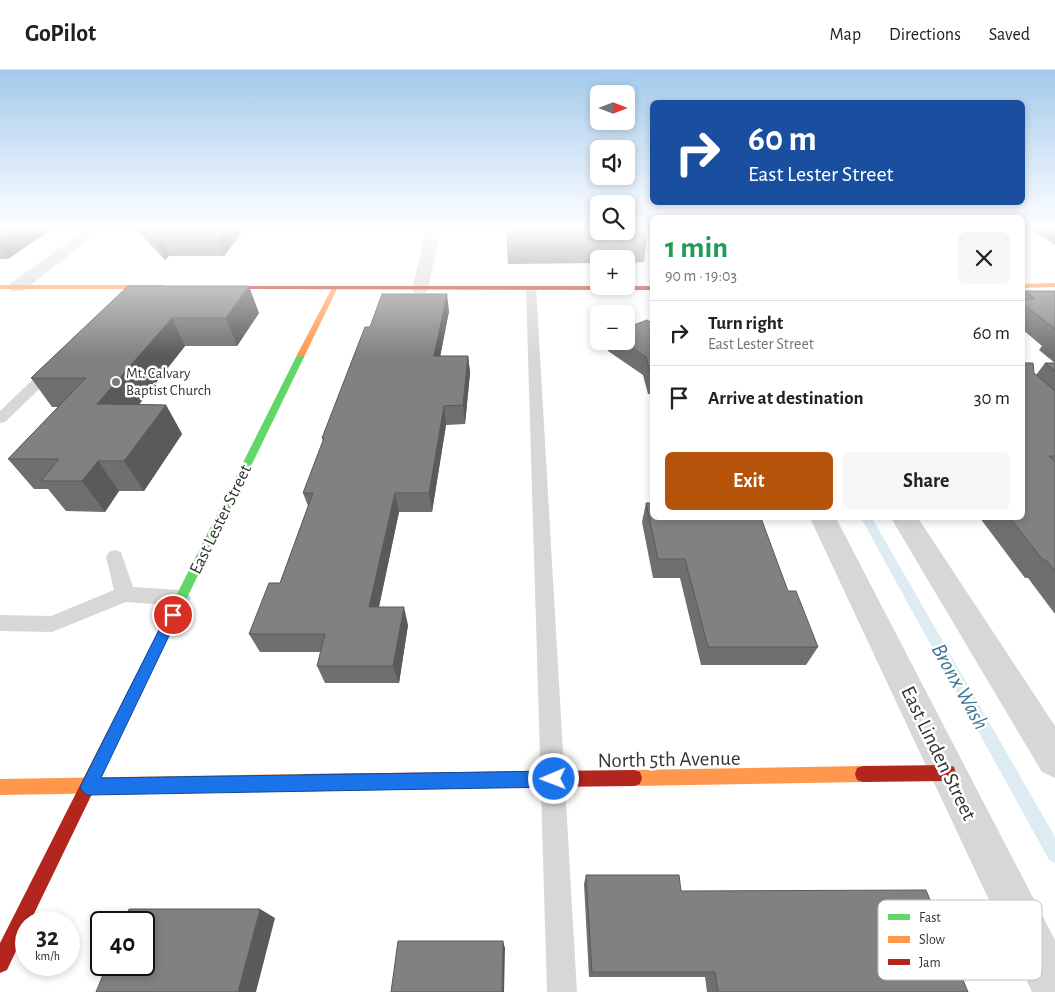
<!DOCTYPE html>
<meta charset="utf-8">
<style>
:root{--surface:#fff;--page:#f6f6f6;--text:#202124;--muted:#757577;--line:#e0e0e0;--accent:#b45309}
body{margin:0;font-family:"Alegreya Sans",sans-serif;background:var(--page);color:var(--text);height:100vh;display:flex;flex-direction:column;font-size:19px;white-space:nowrap}
*{box-sizing:border-box;margin:0}
p{font-size:16px;color:var(--muted)}
.icon{flex:none;width:28px;height:28px;fill:none;stroke:currentColor;stroke-width:2;stroke-linecap:round;stroke-linejoin:round}
.map{position:relative;flex:1;overflow:hidden}
.details{position:absolute;left:650px;top:145px;width:375px;height:305px;display:flex;flex-direction:column;background:var(--surface);border-radius:8px;box-shadow:0 2px 8px #0003}
.details>*{flex:none}
.guide{position:absolute;left:650px;top:30px;width:375px;height:105px;border-radius:8px;box-shadow:0 2px 8px #0003;background:#1a4fa0;color:#fff;overflow:hidden}
.needle{width:32px;rotate:90deg}
.buttons{position:absolute;left:590px;top:15px;display:grid;gap:10px}
.buttons a{display:grid;place-items:center;width:45px;height:45px;border-radius:8px;background:var(--surface);box-shadow:0 2px 8px #0003;font-size:25px}
.speed{position:absolute;left:15px;top:841px;display:flex;gap:10px;font-size:25px;font-weight:700;text-align:center}
.speed>*{display:grid;place-content:center;width:65px;height:65px;border-radius:50%;background:var(--surface);box-shadow:0 2px 8px #0003;line-height:1}
.speed small{font-size:12px;font-weight:400}
.speed .limit{border:2px solid #111;border-radius:8px;background:#fff;color:#111}
.pin{position:absolute;display:grid;place-items:center;width:42px;height:42px;color:#fff;margin:-21px;border:2px solid #fff;border-radius:50%;box-shadow:0 1px 5px #0007}
.me{position:absolute;width:55px;margin:-28px;rotate:269deg;stroke-linejoin:round;filter:drop-shadow(0 0 4px #0008)}
.turn{display:flex;align-items:center;gap:18px;height:105px;padding:0 15px;font-size:22px}
.turn .icon{width:65px;height:65px;stroke-width:2.5}
.turn b{display:block;font-size:35px;line-height:42px}
.round{display:grid;place-items:center;flex:none;width:52px;height:52px;border-radius:8px;background:var(--page)}
.summary{display:flex;align-items:center;justify-content:space-between;height:85px;padding:0 15px}
h1{font-size:30px;font-weight:700;line-height:38px;color:#1e9e55}
.button{display:flex;gap:10px;margin-top:auto;padding:10px 15px}
.button a{flex:1;height:58px;border-radius:8px;background:var(--accent);color:#fff;font-size:20px;font-weight:700;line-height:58px;text-align:center}
.button a+a{background:var(--page);color:var(--text)}
ul{padding:0;list-style:none}
li{display:flex;align-items:center;gap:15px;height:65px;padding:0 15px;border-top:1px solid var(--line)}
li div{flex:1}
li b{display:block;font-size:19px}
li em{font-style:normal}
header{display:flex;align-items:center;gap:30px;box-sizing:border-box;height:70px;padding:0 25px;background:var(--surface);border-bottom:1px solid var(--line)}
header strong{font-size:24px}
nav{display:flex;gap:28px;margin-inline-start:auto;font-size:18px}
.map>svg:first-child{display:block}
</style>
<header>
<strong>GoPilot</strong>
<nav><a>Map</a><a>Directions</a><a>Saved</a></nav>
</header>
<div class="map">
<svg width="1055" height="922" viewBox="0 0 1055 922">
<rect width="100%" height="100%" fill="#fff"/>
<g fill="none" stroke-linecap="round" stroke-linejoin="round">
<g fill="#ddebf3" fill-rule="evenodd">
<path d="M397,157H407L412,159L409,161Z"/>
<path d="M861,448H872L1055,767V793L1049,790Z"/>
</g>
<g fill="#d7d7d7" fill-rule="evenodd">
<path d="M531,215L536,218L577,922H547L526,218Z"/>
<path d="M53,294L58,295L59,298L58,301L5,352L0,353V341L48,295Z"/>
<path d="M115,480L121,482L133,517L181,520L188,522L191,528L188,534L181,536L126,532L52,562L0,561V545L51,546L114,520L106,487L109,482Z"/>
</g>
<g fill="#d7d7d7" fill-rule="evenodd">
<path d="M89,157H105L23,221H11L9,217L11,213Z"/>
<path d="M427,157H441L428,219L426,223H414L412,219Z"/>
<path d="M810,448H836L1055,870V922H1032Z"/>
<path d="M891,448H918L1055,656V708L1042,702Z"/>
</g>
<path fill="#63d668" fill-rule="evenodd" d="M298,283L305,285L184,534L182,538L178,539L174,538L172,534Z"/>
<g fill="#ff974d" fill-rule="evenodd">
<path d="M1055,213V217L1022,218V214Z"/>
<path d="M0,215H163L166,217L163,219H0Z"/>
<path d="M332,218L337,219L305,285L298,287L297,285Z"/>
<path d="M863,696L869,698L871,704L869,710L863,712L634,716L628,714L626,708L628,702L634,700Z"/>
<path d="M305,704L311,706L313,712L311,718L305,720L0,725V709Z"/>
</g>
<g fill="#b3261e" fill-rule="evenodd">
<path d="M211,216H652V220L209,219L208,218Z"/>
<path d="M178,529L182,530L184,534L30,852H26V860L7,900L0,903V873L174,530Z"/>
<path d="M948,695L954,697L956,703L954,709L948,711L863,712L857,710L855,704L857,698L863,696Z"/>
<path d="M634,700L640,702L642,708L640,714L634,716L305,720L299,718L297,712L299,706L305,704Z"/>
</g>
</g>
<g fill="#6f6f6f">
<path d="M0,157L48,158L49,161L8,189H0Z"/>
<path d="M134,157H246L224,186H169L165,190Z"/>
<path d="M506,157L646,175L644,192L626,193V189H599V193L508,194Z"/>
<path d="M1027,157H1055V175Z"/>
<path d="M128,216L259,243L237,276H185L139,334L166,335L182,364L144,421H119L105,442L66,441L48,419H34L8,389L58,337H52L31,308Z"/>
<path d="M1025,221H1055V544L1028,508H1025L980,448H1022L1034,303L1036,305L1045,293H1055L1039,280L1042,276L1022,259V225Z"/>
<path d="M449,241L440,286H468L470,303L465,354L446,355L432,442H399L379,537L408,555L399,613H325L317,596L321,582H260L249,564L280,513L308,436L303,423L323,371L322,368L370,257Z"/>
<path d="M652,253V332L651,324H648L643,305L608,281L609,271H626Z"/>
<path d="M646,433L788,521L818,577L806,595H701L680,508H653L642,452Z"/>
<path d="M586,805L681,821L968,922H707L705,907H589L584,814Z"/>
</g>
<g fill="#5a5a5a">
<path d="M24,157H50L48,158L49,161L8,189L0,176V172Z"/>
<path d="M230,157H246L224,186L218,171Z"/>
<path d="M162,171L169,186L165,190L158,174Z"/>
<path d="M249,216L259,243L237,276L226,248Z"/>
<path d="M447,224L449,241L437,303L434,286Z"/>
<path d="M172,248L185,276L116,364L97,334Z"/>
<path d="M468,286L470,303L465,354L463,335Z"/>
<path d="M166,335L182,364L144,421L124,391Z"/>
<path d="M444,336L446,355L432,442L429,423Z"/>
<path d="M98,391L119,421L105,442L82,411Z"/>
<path d="M395,423L399,442L375,555L369,537Z"/>
<path d="M404,537L408,555L399,613L393,596Z"/>
<path d="M260,839L275,848L256,922H238Z"/>
<path d="M503,871L505,878L504,922H502Z"/>
</g>
<g fill="#818181" stroke="#5a5a5a">
<path d="M0,157H24L0,172Z"/>
<path d="M141,157H230L218,171H162L158,174Z"/>
<path d="M507,157H599V161H626V157H643L646,175L508,177Z"/>
<path d="M128,216H249L226,248H172L97,334L166,335L124,391H98L82,411H41L59,389H8L86,308H31Z"/>
<path d="M1025,221H1055V259L1022,233V229H1035Z"/>
<path d="M382,224H447L434,286H468L463,335L444,336L429,423H395L369,537H404L393,596H317L325,564H249L269,513H280L313,423H303L324,368H322L365,257H370Z"/>
<path d="M647,250L652,253V306H651L646,287L622,271H626V258Z"/>
<path d="M1022,293H1033L1034,303L1055,321V386H1049L1055,392V501L1046,490H1043L1010,448H1022Z"/>
<path d="M1045,293H1055V301Z"/>
<path d="M646,433H652V448H761L788,521H796L818,577H708L685,489H658Z"/>
<path d="M586,805H679L681,821L926,820L968,922H718L715,902H592Z"/>
<path d="M129,839H260L238,922H96L107,895H144V852H124Z"/>
<path d="M398,871H503L502,922H391Z"/>
</g>
<linearGradient id="sky" x2="0" y2="1"><stop stop-color="#a3caec"/><stop offset="0.55" stop-color="#fff"/><stop offset="1" stop-color="#fff" stop-opacity="0"/></linearGradient>
<rect width="1055" height="286" fill="url(#sky)"/>
<path fill="#1a73e8" stroke="#114b97" d="M173,540L177,542L179,545L101,708L554,701L560,704L562,709L560,715L554,717L88,725L83,722L80,717L83,711L168,542Z"/>
<circle fill="#7a7a7a" stroke="#fff" stroke-width="2" cx="116" cy="312" r="5"/>
<g text-anchor="middle" stroke-width="5" stroke-linejoin="round" paint-order="stroke">
<g font-size="15" fill="#333" stroke="#fff" text-anchor="start">
<text x="126" y="308">Mt. Calvary<tspan x="126" dy="17">Baptist Church</tspan></text>
</g>
<g font-size="18" fill="#333" stroke="#fff">
<text transform="translate(220 449) rotate(-64)" y="6">East Lester Street</text>
</g>
<g font-size="21" fill="#333" stroke="#fff">
<text transform="translate(939 683) rotate(64)" y="7">East Linden Street</text>
<text transform="translate(669 689) rotate(-1)" y="7">North 5th Avenue</text>
</g>
<g font-size="22" font-style="italic" fill="#3f7597" stroke="#fff">
<text transform="translate(961 616) rotate(61)" y="8">Bronx Wash</text>
</g>
</g>
<rect x="878" y="830" width="164" height="80" rx="8" fill="#fff" stroke="#c2c2c2" stroke-width="1"/>
<rect x="888" y="844" width="22" height="6" fill="#63d668"/>
<rect x="888" y="866" width="22" height="7" fill="#ff974d"/>
<rect x="888" y="889" width="22" height="6" fill="#b3261e"/>
<g font-size="14" fill="#333">
<text x="919" y="852">Fast</text>
<text x="919" y="874">Slow</text>
<text x="919" y="897">Jam</text>
</g>
</svg>
<div class="buttons">
<a><svg class="needle" viewBox="-14 -14 28 28"><path d="M0-13l5 13h-10z" fill="#e53935"/><path d="M0 13l5-13h-10z" fill="#757577"/></svg></a>
<a><svg class="icon" aria-label="sound" viewBox="0 0 24 24"><path d="M4 9h4l5-4v14l-5-4H4zM17 9q2 3 0 6"/></svg></a>
<a><svg class="icon" aria-label="search" viewBox="0 0 24 24"><circle cx="10" cy="10" r="6"/><path d="M15 15l6 6"/></svg></a>
<a>+</a>
<a>−</a>
</div>
<div class="speed"><div>32<small>km/h</small></div><div class="limit">40</div></div>
<div class="pin" style="left:173px;top:545px;background:#d93025"><svg class="icon" aria-label="arrive" viewBox="0 0 24 24"><path d="M6 21V4h12l-3 4 3 4H6"/></svg></div>
<svg class="me" style="left:554px;top:709px" viewBox="-20 -20 40 40"><circle r="17" fill="#1a73e8" stroke="#fff" stroke-width="3"/><path d="M0-11L8 9 0 5-8 9z" fill="#fff"/></svg>
<div class="guide">
<div class="turn"><svg class="icon" aria-label="right" viewBox="0 0 24 24"><path d="M7 20v-9h11M14 6l5 5-5 5"/></svg><div><b>60 m</b>East Lester Street</div></div>
</div>
<section class="details">
<div class="summary"><div><h1>1 min</h1><p>90 m · 19:03</p></div><a class="round"><svg class="icon" aria-label="close" viewBox="0 0 24 24"><path d="M6 6l12 12M18 6L6 18"/></svg></a></div>
<ul>
<li><svg class="icon" aria-label="right" viewBox="0 0 24 24"><path d="M7 20v-9h11M14 6l5 5-5 5"/></svg><div><b>Turn right</b><p>East Lester Street</p></div><em>60 m</em></li>
<li><svg class="icon" aria-label="arrive" viewBox="0 0 24 24"><path d="M6 21V4h12l-3 4 3 4H6"/></svg><div><b>Arrive at destination</b></div><em>30 m</em></li>
</ul>
<div class="button"><a>Exit</a><a>Share</a></div>
</section>
</div>
